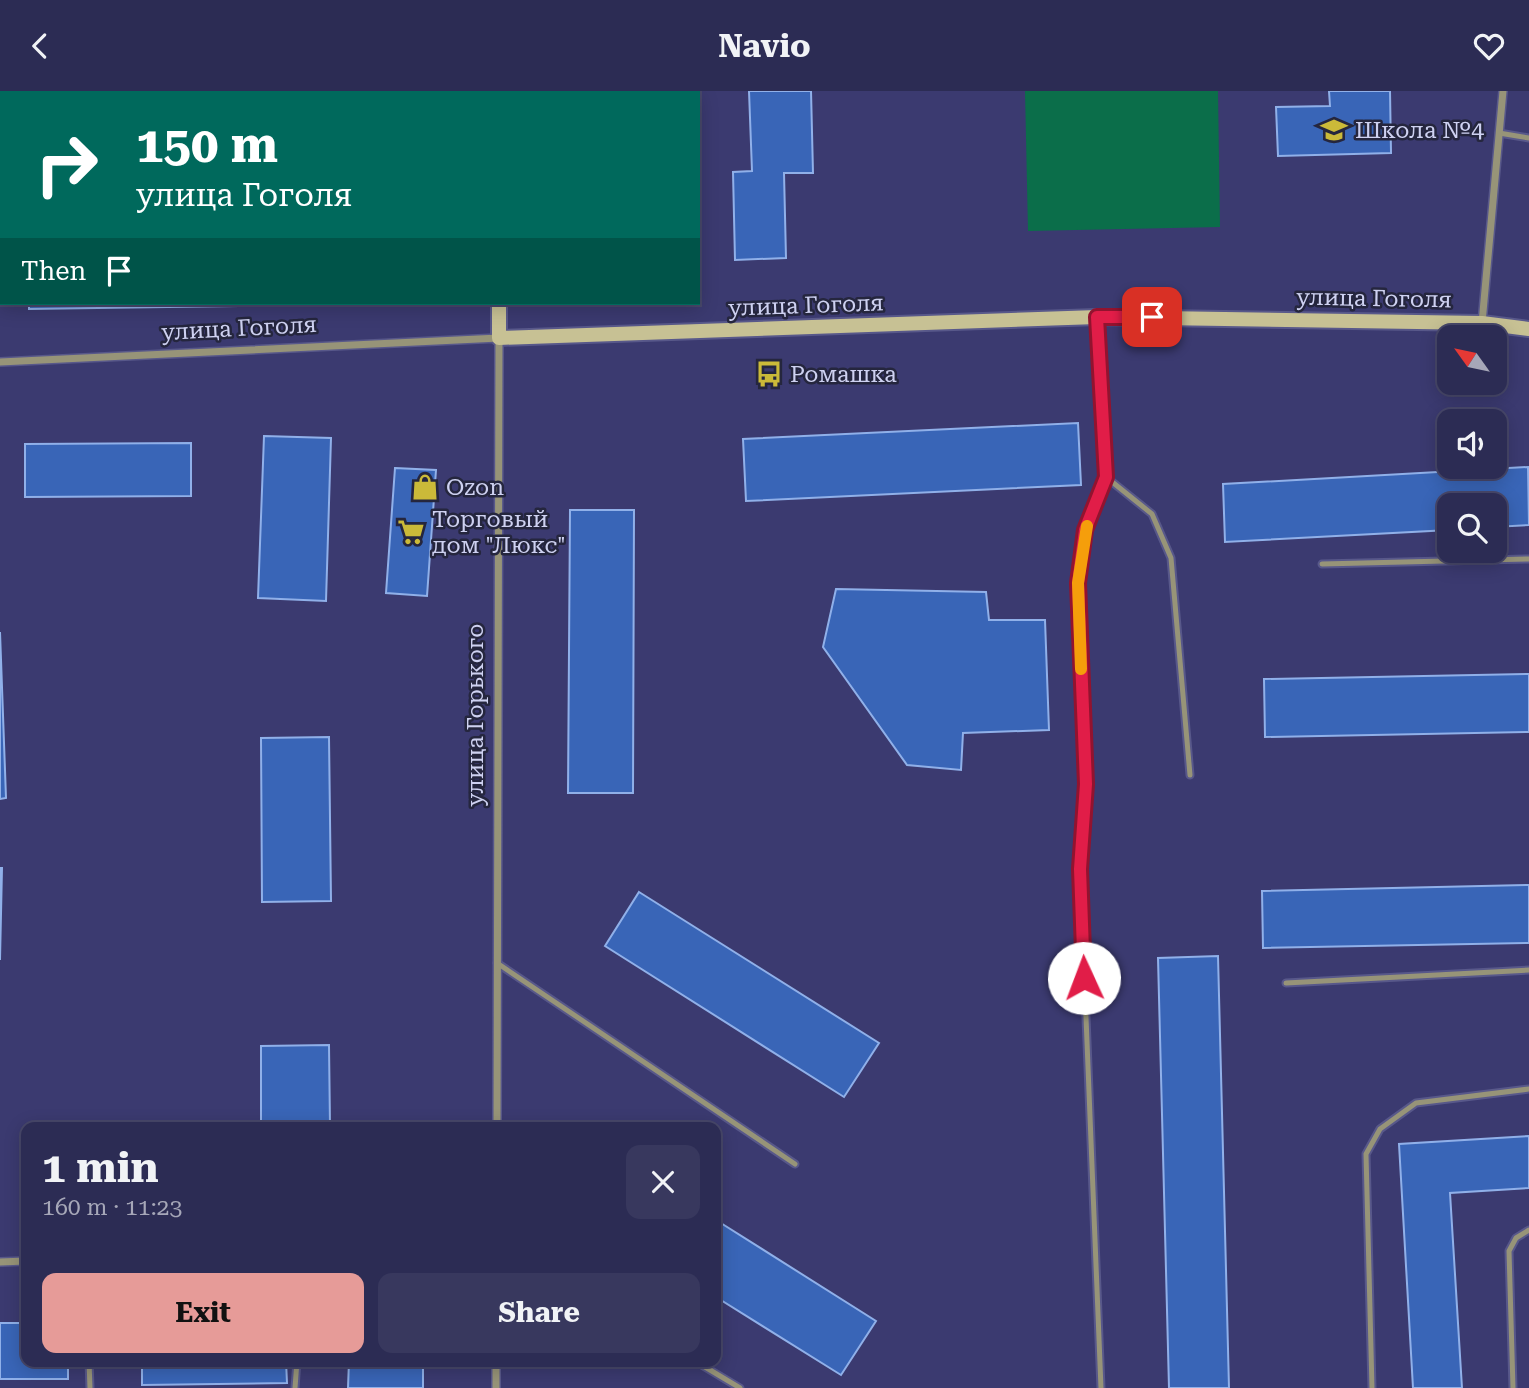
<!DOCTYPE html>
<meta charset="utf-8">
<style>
:root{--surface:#2c2c54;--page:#38385e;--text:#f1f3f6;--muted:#a6a7b8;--line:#48486b;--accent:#e69b98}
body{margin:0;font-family:"Roboto Serif",serif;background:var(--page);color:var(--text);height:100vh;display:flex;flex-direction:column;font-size:26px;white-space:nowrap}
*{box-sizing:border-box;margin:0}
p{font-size:23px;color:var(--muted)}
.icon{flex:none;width:38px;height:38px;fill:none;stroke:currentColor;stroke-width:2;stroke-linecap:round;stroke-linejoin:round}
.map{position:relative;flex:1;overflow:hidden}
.side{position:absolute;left:21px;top:1031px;width:700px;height:245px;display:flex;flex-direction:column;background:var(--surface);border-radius:14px;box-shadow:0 4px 18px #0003,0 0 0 2px var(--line)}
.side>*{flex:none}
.top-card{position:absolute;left:0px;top:0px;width:700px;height:214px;box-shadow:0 4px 18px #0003,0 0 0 2px var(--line);background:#00695c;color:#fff;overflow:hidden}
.needle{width:46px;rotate:303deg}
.tools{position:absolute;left:1437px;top:234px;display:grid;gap:14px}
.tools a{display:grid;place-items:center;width:70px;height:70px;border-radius:14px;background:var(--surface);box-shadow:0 4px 18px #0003,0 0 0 2px var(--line);font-size:35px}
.pin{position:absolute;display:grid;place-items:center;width:60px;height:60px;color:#fff;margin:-30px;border-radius:14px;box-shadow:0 4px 10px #0006}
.me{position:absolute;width:77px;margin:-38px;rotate:358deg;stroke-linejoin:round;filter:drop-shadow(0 0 5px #0008)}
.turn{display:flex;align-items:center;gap:24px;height:147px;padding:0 21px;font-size:32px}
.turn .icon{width:91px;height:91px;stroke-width:2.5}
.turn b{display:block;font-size:49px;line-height:60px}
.then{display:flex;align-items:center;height:66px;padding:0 21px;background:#0003;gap:14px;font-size:26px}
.round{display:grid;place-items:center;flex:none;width:74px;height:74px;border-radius:14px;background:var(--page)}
.overview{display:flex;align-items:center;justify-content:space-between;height:119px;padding:0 21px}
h1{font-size:42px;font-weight:700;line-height:52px}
.primary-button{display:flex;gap:14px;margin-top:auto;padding:14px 21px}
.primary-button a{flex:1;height:80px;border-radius:14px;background:var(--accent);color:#111;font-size:28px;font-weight:700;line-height:80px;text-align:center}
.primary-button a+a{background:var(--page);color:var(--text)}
header{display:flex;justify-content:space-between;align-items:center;height:91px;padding:0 21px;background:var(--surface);font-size:32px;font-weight:700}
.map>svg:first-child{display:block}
</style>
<header><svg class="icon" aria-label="back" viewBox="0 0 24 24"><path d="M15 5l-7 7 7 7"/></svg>Navio<svg class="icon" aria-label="heart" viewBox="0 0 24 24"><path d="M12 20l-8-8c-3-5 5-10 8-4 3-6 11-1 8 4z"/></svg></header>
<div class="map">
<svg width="1529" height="1297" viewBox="0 0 1529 1297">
<rect width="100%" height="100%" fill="#3b3a70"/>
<path fill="#0b6e4a" d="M1025,0H1218L1220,136L1028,140Z"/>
<g fill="#3965b7" stroke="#90b0e9" stroke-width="2">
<rect x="365" y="0" width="60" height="2"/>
<path d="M749,0H811L813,82H784L786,167L735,169L733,81L752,80Z"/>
<path d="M1329,0H1390L1391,62L1278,65L1276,16L1330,15Z"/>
<path d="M29,212H376V213L29,218Z"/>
<path d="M1078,332L1081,394L746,410L743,348Z"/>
<path d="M264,345L331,347L326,510L258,507Z"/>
<path d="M191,352V405L25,406V353Z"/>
<path d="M1528,376L1529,434L1494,436V415H1449V439L1225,451L1223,393Z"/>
<path d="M395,377L436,379L427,505L386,502Z"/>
<path d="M570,419H634L633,702H568Z"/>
<path d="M836,498L986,501L989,529H1045L1049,639L963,642L961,679L907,674L823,556Z"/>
<path d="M0,541L6,707L0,708Z"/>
<path d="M1529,583V641L1265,646L1264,588Z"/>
<path d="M329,646L331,810L262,811L261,647Z"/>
<path d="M0,777H2L0,869Z"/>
<path d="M1529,794V852L1263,857L1262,800Z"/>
<path d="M639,801L879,952L844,1006L605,855Z"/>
<path d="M1218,865L1229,1297H1169L1158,867Z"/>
<path d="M329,954L330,1036H261V955Z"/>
<path d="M1529,1045V1097L1450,1102L1462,1297H1413L1399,1053Z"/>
<path d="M716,1129L876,1230L841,1284L716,1206Z"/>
<path d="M0,1232H26V1270H68V1288H0Z"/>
<path d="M142,1270H286L287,1292L142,1294Z"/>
<path d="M349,1270H423V1297H348Z"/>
</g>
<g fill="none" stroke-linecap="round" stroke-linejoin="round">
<g stroke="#58588a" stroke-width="9">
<g id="lane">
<path d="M1499,42L1529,47"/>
<path d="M1097,229L1106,386L1085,439L1078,492L1086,693L1080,778L1101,1297"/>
<path d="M1106,386L1152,423L1171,467L1190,684"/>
<path d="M1322,473L1529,468"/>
<path d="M497,872L795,1073"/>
<path d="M1286,892L1529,879"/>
<path d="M89,1270L90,1297"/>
<path d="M695,1270L740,1297"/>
<path d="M295,1297L297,1270"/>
<path d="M1372,1297L1366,1063L1380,1038L1416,1012L1529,998"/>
<path d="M1513,1297L1509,1160L1516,1147L1529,1139"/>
</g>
</g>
<g stroke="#58588a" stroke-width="10">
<g id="street">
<path d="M1482,232L1503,0"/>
<path d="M0,271L499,247L497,1036"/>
<path d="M0,1171L26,1170"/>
<path d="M496,1270V1297"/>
</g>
</g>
<g stroke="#58588a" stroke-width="18">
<g id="secondary">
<path d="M494,0V2"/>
<path d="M499,212V247L1097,226L1482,232L1529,238"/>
</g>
</g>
<use href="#lane" stroke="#979478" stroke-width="5"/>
<use href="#street" stroke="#979478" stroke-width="7"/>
<use href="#secondary" stroke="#c7c194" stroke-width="14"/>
</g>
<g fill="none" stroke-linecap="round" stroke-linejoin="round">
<g stroke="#92132f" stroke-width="18">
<path id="route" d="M1084,887L1080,778L1086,693L1078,492L1085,439L1106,386L1097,226H1152"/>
</g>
<use href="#route" stroke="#e11d48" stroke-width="12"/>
<path stroke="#f59e0b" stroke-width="12" d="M1081,578L1078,492L1087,435"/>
</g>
<defs>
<g id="school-bare" transform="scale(2.1)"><path d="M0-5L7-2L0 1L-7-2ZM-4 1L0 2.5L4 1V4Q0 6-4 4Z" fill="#cbba39" stroke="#25263e" stroke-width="2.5" paint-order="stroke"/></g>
<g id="bus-bare" transform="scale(2.1)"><path d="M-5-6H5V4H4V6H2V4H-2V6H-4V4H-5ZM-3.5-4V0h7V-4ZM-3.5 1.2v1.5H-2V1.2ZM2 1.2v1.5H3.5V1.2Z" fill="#cbba39" stroke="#25263e" stroke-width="2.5" paint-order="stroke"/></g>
<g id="shop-bare" transform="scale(2.1)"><path d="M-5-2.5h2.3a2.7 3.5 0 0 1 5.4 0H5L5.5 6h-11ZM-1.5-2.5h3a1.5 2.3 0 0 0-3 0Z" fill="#cbba39" stroke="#25263e" stroke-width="2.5" paint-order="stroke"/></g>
<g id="supermarket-bare" transform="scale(2.1)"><path d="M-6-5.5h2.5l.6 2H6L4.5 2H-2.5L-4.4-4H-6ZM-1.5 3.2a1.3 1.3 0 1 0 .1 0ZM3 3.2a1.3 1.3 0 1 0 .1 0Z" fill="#cbba39" stroke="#25263e" stroke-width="2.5" paint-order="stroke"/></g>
</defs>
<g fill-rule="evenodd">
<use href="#school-bare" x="1334" y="39"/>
<use href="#bus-bare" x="769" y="283"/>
<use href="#shop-bare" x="425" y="396"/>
<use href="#supermarket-bare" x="411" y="441"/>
</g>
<g text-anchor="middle" stroke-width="5" stroke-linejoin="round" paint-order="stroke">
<g font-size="23" fill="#ced1f1" stroke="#25263e" text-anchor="start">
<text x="1355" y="47">Школа №4</text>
<text x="790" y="291">Ромашка</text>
<text x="446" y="404">Ozon</text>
<text x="432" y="436">Торговый<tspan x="432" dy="26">дом "Люкс"</tspan></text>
</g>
<g font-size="23" fill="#ced1f1" stroke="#25263e">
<text transform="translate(1374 207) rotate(1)" y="8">улица Гоголя</text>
<text transform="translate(806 214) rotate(-2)" y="8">улица Гоголя</text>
<text transform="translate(239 237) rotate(-3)" y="8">улица Гоголя</text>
<text transform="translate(475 624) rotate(-90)" y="8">улица Горького</text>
</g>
</g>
</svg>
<div class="tools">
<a><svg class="needle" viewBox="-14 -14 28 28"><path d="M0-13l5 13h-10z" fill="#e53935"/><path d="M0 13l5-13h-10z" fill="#a6a7b8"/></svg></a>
<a><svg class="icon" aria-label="sound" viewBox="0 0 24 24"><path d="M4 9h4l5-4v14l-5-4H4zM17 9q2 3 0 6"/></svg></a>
<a><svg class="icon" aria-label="search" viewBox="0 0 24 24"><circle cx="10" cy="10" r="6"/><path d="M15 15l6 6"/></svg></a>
</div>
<div class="pin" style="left:1152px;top:226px;background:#d93025"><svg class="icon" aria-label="arrive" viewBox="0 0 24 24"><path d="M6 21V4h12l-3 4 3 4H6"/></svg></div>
<svg class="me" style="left:1084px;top:887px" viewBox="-20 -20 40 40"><circle r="19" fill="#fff"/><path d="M0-13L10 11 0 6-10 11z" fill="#e11d48"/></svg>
<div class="top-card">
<div class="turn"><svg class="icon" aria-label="right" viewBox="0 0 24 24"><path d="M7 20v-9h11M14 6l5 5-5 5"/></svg><div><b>150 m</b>улица Гоголя</div></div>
<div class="then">Then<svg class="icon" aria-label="arrive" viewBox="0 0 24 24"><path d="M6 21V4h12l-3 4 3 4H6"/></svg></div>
</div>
<section class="side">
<div class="overview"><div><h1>1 min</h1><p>160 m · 11:23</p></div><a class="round"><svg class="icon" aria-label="close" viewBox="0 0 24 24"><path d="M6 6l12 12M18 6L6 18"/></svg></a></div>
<div class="primary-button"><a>Exit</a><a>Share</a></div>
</section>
</div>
